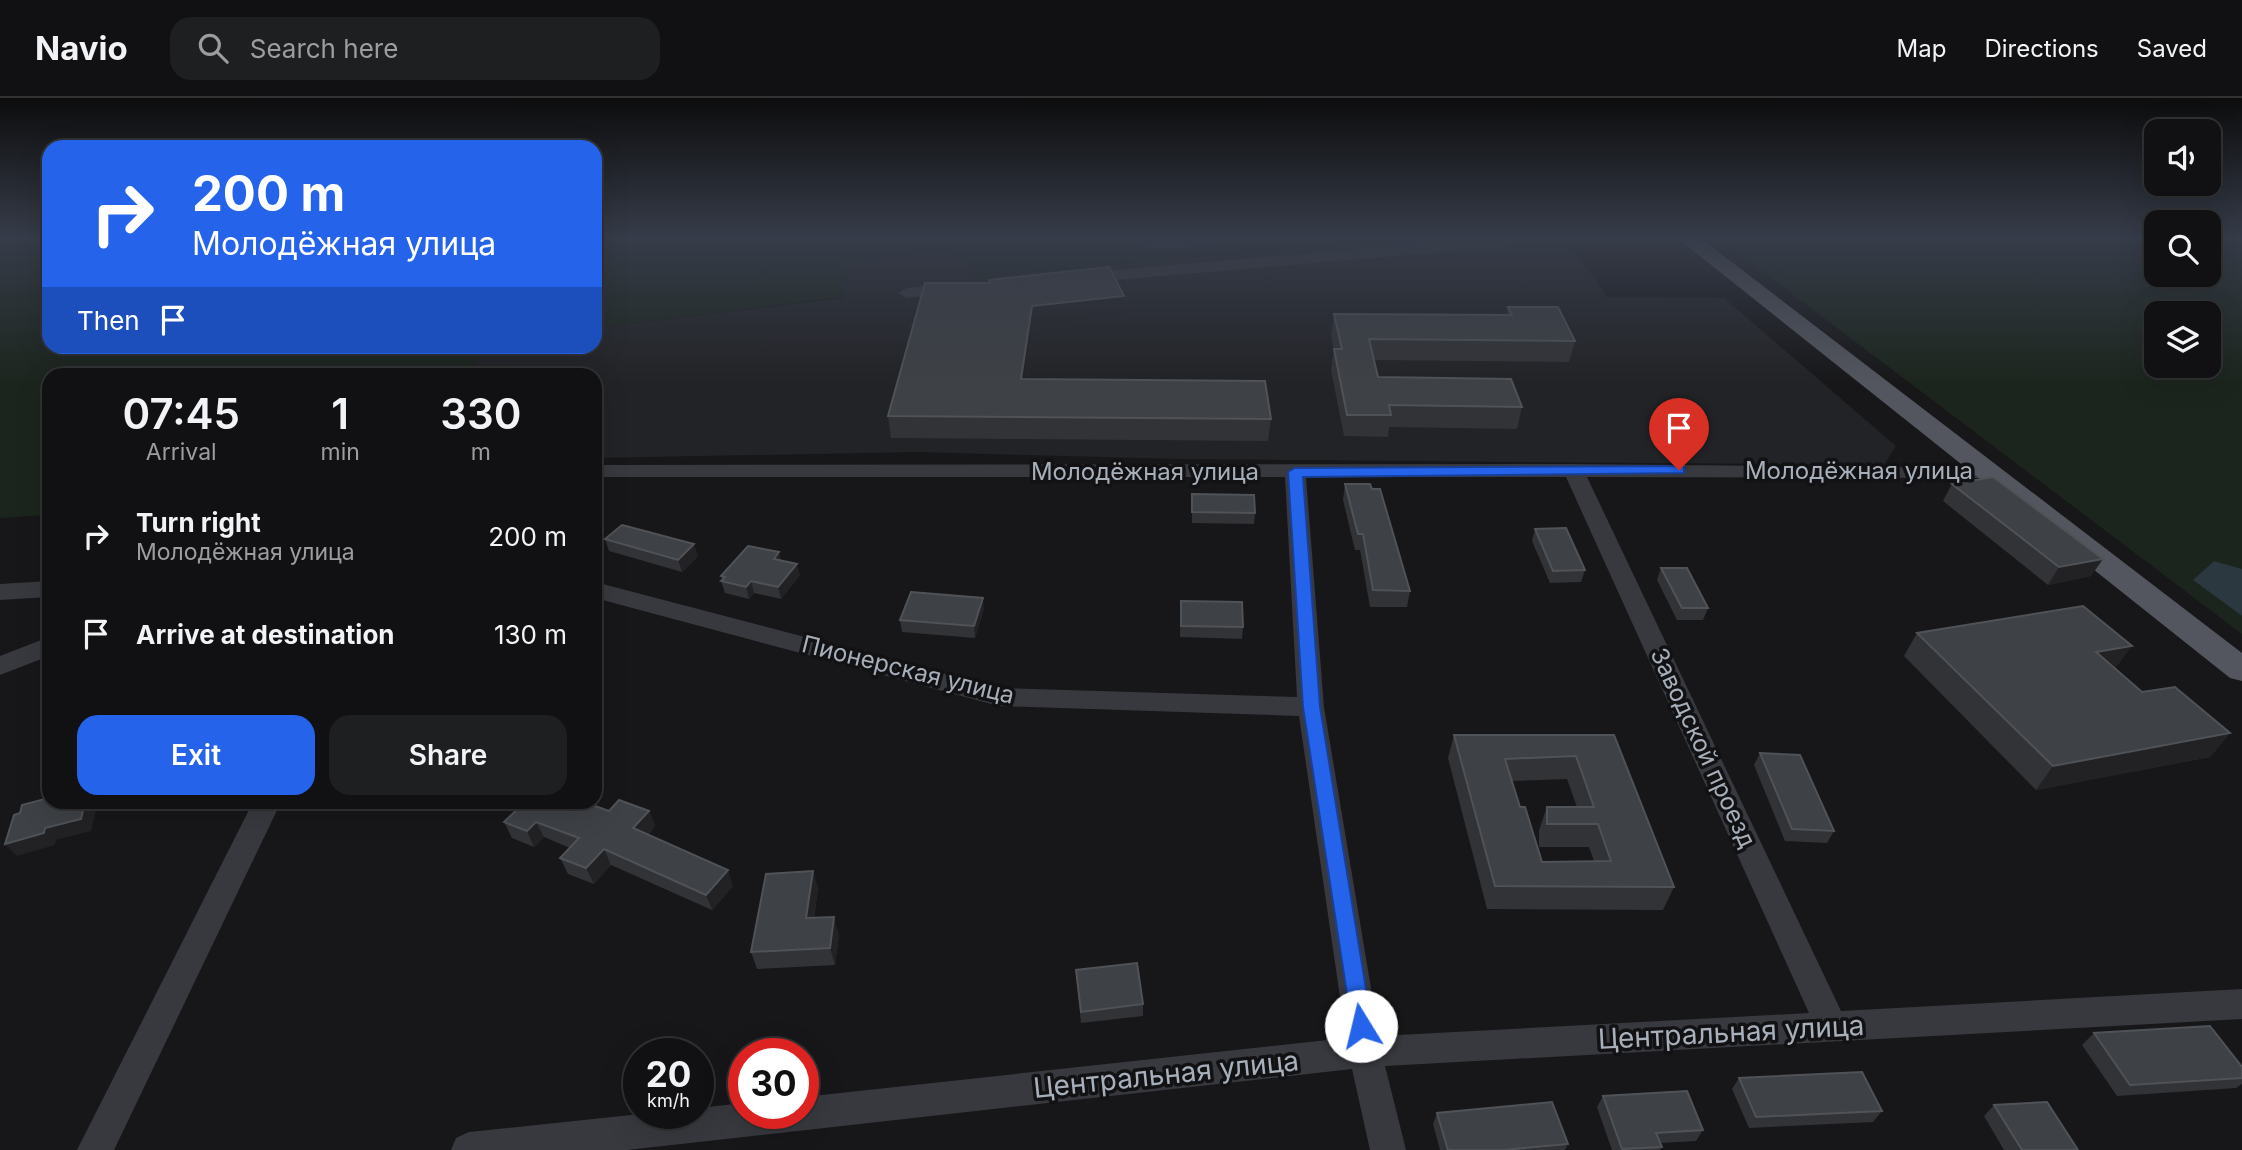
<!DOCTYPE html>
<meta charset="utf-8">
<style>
:root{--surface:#111113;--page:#1e1f21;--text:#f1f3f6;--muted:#9c9da0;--line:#303133;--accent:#2563eb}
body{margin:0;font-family:Inter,sans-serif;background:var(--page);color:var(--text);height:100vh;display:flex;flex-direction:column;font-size:26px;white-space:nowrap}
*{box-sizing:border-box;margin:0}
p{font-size:23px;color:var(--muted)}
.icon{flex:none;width:38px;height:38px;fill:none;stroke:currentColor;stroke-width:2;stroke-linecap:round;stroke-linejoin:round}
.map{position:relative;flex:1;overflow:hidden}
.side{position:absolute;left:42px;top:270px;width:560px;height:441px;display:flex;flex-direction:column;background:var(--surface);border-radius:21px;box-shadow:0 7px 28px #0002,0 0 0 2px var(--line)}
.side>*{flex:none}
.guide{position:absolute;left:42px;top:42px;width:560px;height:214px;border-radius:21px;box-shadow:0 7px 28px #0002,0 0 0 2px var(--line);background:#2563eb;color:#fff;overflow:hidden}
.controls{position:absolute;left:2144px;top:21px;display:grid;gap:14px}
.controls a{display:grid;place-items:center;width:77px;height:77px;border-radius:14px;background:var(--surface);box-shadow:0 7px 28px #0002,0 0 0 2px var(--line);font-size:35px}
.speed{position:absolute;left:623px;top:940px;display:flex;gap:14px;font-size:35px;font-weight:700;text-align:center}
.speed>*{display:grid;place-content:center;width:91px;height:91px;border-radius:50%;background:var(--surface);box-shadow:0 7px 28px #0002,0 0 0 2px var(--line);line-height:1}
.speed small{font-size:18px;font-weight:400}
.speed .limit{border:10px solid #d22;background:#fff;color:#111}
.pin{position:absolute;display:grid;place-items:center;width:60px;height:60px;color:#fff;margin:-72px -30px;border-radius:50% 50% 50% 0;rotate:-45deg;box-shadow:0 0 7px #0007}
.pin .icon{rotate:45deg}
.me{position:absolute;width:77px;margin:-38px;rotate:351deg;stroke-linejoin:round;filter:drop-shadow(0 0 5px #0008)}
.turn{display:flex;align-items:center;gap:24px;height:147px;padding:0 35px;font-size:32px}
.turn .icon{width:91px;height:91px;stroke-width:2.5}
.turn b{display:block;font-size:49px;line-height:60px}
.then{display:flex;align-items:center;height:66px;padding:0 35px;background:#0003;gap:14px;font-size:26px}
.eta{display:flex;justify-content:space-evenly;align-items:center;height:119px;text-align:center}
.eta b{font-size:42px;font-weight:600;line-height:49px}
.cta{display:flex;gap:14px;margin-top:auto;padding:14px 35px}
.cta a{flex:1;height:80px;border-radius:21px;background:var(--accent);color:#fff;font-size:28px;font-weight:600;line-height:80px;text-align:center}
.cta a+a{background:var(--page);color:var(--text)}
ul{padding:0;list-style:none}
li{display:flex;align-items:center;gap:21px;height:98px;padding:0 35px}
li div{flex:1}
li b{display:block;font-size:26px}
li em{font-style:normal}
header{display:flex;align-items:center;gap:42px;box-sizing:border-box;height:98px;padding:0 35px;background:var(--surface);border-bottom:2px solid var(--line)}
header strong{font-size:33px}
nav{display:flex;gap:38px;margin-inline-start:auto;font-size:24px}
.search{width:490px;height:63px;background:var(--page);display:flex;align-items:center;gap:18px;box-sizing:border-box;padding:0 24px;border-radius:21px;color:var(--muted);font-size:26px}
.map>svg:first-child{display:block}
</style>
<header>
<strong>Navio</strong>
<div class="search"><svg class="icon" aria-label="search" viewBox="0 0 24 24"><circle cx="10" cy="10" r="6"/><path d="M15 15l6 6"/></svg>Search here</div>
<nav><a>Map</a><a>Directions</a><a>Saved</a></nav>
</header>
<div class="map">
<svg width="2242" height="1052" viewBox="0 0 2242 1052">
<rect width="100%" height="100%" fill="#171719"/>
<path fill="#222326" d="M1471,139H1565L1607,199L1724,200L1896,348L1884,367L1179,361L916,354L595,360V276H471L482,249L595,248V230L842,200L840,165L942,151L964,158L977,179L1341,146Z"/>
<g fill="#1c251d" fill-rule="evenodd">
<path d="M0,139H49V248L482,249L471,276H49V417L0,420Z"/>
<path d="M595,139H1141L1142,149L1172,152L1274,139H1332L1341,146L977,179L964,158L942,151L840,165L843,199L595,230Z"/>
<path d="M1717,139H2156V177H2208L2209,139H2242V471L2214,463L2193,482L2242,518V536ZM2156,215H2208V268H2156Z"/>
</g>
<g fill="#2b383f">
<path d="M1141,139H1274L1172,152L1142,149Z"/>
<path d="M2214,463L2242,471V518L2193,482Z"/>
</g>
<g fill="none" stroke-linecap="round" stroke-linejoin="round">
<g fill="#37393e" fill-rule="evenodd">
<path d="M1502,139H1565L1557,144L1080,185L1072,180L1080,175Z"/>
<path d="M956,185L962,186L965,190L962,194L907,200L898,195L907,190Z"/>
<path d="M1573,366L1995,370L1999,374L1995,378L1988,380L1587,379L1841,913L2242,891V921L1385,968L1406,1052H1370L1352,971L627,1052H451L456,1040L469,1034L650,1015H698V1010L744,1005V1015H803V999L1346,940L1299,618L999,608L595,500V484L999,590L1297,599L1285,379H595V367ZM1306,379H1566L1809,915L1379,938L1324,609Z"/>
<path d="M49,483V499L0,502V486Z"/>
<path d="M49,539V558L0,577V558Z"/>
<path d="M253,704H281L114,1052H77Z"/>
</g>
<path fill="#53565e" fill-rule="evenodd" d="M1676,139H1699L2242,555V583L2230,580Z"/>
</g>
<g fill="#323337" fill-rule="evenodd">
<path d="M989,182L1124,218L1033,229L1026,281L1271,321L1268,343L891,340L888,318L989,185Z"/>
<path d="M1508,209L1575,243L1569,264L1374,262L1378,279L1522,309L1517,331L1389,329L1388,339L1344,338L1331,272L1334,251L1331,237L1334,216L1506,217Z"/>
<path d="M1345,386L1410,493L1407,509H1370L1360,452H1355L1343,402Z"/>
<path d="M1952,386L2091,478L2048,487L1943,403Z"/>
<path d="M1192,396L1255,415L1254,426L1192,425Z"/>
<path d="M1535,431L1585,472L1581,484L1550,485L1532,443Z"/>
<path d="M605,441L698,458L682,474L609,453Z"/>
<path d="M781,462L800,477L781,501L754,495L749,501L725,495L721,483L723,482L721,478Z"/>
<path d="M1661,470L1708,510L1703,522H1677L1657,482Z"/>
<path d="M1181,503L1243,529L1242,541L1180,539Z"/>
<path d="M984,511L975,540L902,534L900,522Z"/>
<path d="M1917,535L2115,571L2142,594L2230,635L2210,659L2036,692L1904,558Z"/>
<path d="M1454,637H1614L1674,789L1663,812L1487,811L1448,660ZM1567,681L1577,709H1547L1539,732V749H1589L1594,763L1542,764L1520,709L1512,683Z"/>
<path d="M1760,655L1834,733L1827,745L1785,743L1754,667Z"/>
<path d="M609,713H649L655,728L648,737L733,788L712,812L611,767L594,786L568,776L560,760L570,750L544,739L534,749L512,740L504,724Z"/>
<path d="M813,773L818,791L814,820L839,837L835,867L757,871L751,854Z"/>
<path d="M1076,872L1143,906V918L1081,925Z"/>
<path d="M2094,935L2242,969V986L2236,990L2117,998L2082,947Z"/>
<path d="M1739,980L1882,1013L1873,1024L1749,1030L1732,991Z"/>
<path d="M1603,998L1703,1032L1696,1043L1660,1045L1662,1049L1660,1052H1612L1597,1009Z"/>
<path d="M1994,1007L2078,1052H2004L1984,1018Z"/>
<path d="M1437,1015L1568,1046L1565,1052H1440L1433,1026Z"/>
</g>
<g fill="#222225">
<path d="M1124,198V218L1033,229L1023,303L1021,281L1032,208Z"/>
<path d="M694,446L698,458L682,474L678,462Z"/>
<path d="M779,454L782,466L774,461Z"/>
<path d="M2103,461L2091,478L2048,487L2059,469Z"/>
<path d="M797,466L800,477L781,501L778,489Z"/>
<path d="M751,483L754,495L749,501L746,489Z"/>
<path d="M983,500L984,511L975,540L974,528Z"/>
<path d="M2132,548L2115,571L2096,554Z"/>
<path d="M2230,635L2210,659L2036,692L2053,668Z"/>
<path d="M85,704H98L91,733L56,742L55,747L17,758L5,746L45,730Z"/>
<path d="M649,713L655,728L640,746L633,730Z"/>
<path d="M536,724L544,739L534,749L527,733Z"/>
<path d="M604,751L611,767L594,786L586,770Z"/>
<path d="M728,772L733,788L712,812L706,797Z"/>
<path d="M813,773L818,791L811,838L806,820Z"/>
<path d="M834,819L839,837L835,867L830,850Z"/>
</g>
<g fill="#3e4145" stroke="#4f5257" stroke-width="2" fill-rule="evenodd">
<path d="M1109,169L1124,198L1032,208L1021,281L1265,283L1271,321L888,318L925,185H990L989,182Z"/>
<path d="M1508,209H1558L1575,243L1369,241L1378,279L1511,281L1522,309L1389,307L1391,317H1347L1334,251H1342L1334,216L1512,217Z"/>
<path d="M1993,379L2103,461L2059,469L1952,386Z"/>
<path d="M1345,386H1370L1372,391H1380L1410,493L1373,492L1363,436H1358Z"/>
<path d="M1192,396L1254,397L1255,415L1192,414Z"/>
<path d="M622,427L694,446L678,462L605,441Z"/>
<path d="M1566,430L1585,472L1553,473L1535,431Z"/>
<path d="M748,448L779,454L774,461L797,466L778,489L751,483L746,489L721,483L725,479L721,478Z"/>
<path d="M1661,470H1687L1708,510H1682Z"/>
<path d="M911,494L983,500L974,528L900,522Z"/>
<path d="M1181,503L1242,504L1243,529L1181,528Z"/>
<path d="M2083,508L2132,548L2096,554L2142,594L2175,589L2230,635L2053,668L1917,535Z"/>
<path d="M1454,637H1614L1674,789L1495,788ZM1576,658L1594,709H1547V726H1598L1611,763L1542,764L1525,709H1520L1505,661Z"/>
<path d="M1760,655L1800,657L1834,733L1792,731Z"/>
<path d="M48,694H49V704H85L81,721L45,730L44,735L5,746L14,717L20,715L22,707L45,701Z"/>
<path d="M619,702L649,713L633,730L728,772L706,797L604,751L586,770L560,760L579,740L536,724L527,733L504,724L525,704H584L609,713Z"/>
<path d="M813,773L806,820L834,819L830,850L751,854L766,776Z"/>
<path d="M1137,865L1143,906L1081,914L1076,872Z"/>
<path d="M2210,928L2242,969V980L2130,987L2094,935Z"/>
<path d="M1862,974L1882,1013L1756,1019L1739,980Z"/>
<path d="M1687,993L1703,1032L1656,1035L1662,1049L1622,1051L1603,998Z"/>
<path d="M1552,1004L1568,1046L1503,1052H1448L1437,1015Z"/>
<path d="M2047,1004L2078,1052H2022L1994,1007Z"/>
</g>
<linearGradient id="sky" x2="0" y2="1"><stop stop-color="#0d0d0e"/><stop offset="0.49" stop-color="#363c49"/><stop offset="1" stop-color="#363c49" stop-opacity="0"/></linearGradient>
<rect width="2242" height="286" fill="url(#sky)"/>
<path fill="#2563eb" stroke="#184099" stroke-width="2" d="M1679,368L1684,369V375L1303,379L1320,609L1372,928L1369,935L1361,937L1353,935L1303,609L1288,374L1295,370Z"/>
<g text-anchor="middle" stroke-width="7" stroke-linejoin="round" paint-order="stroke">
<g font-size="24" fill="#a7afba" stroke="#121214">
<text x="1859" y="381">Молодёжная улица</text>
<text x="1145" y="382">Молодёжная улица</text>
<text transform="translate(908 572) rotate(14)" y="8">Пионерская улица</text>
<text transform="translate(1703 650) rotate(65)" y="8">Заводской проезд</text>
</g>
<g font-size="28" fill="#a7afba" stroke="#121214">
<text transform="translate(1731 934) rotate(-3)" y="10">Центральная улица</text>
<text transform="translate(1166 976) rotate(-6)" y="10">Центральная улица</text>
</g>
</g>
</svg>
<div class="controls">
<a><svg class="icon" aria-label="sound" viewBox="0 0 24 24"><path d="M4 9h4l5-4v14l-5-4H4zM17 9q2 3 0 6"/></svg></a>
<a><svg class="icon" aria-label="search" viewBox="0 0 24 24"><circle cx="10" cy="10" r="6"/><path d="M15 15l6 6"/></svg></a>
<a><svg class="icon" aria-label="layers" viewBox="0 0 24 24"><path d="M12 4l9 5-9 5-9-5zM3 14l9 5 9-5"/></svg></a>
</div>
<div class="speed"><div>20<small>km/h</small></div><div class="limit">30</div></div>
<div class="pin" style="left:1679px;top:372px;background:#d93025"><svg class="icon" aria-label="arrive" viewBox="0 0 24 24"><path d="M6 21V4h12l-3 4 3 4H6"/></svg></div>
<svg class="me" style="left:1361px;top:928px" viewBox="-20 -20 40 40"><circle r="19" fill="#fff"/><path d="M0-13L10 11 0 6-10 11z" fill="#2563eb"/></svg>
<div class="guide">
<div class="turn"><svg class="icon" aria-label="right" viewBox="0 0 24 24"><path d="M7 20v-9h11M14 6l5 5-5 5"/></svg><div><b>200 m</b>Молодёжная улица</div></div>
<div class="then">Then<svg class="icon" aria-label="arrive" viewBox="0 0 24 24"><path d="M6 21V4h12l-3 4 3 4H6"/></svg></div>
</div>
<section class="side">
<div class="eta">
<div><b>07:45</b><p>Arrival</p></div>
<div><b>1</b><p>min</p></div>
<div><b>330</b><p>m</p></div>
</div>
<ul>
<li><svg class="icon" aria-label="right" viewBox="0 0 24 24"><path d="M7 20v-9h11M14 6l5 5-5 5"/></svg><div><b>Turn right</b><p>Молодёжная улица</p></div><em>200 m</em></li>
<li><svg class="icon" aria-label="arrive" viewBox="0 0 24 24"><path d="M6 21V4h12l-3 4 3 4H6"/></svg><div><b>Arrive at destination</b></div><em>130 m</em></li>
</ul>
<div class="cta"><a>Exit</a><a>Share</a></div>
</section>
</div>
